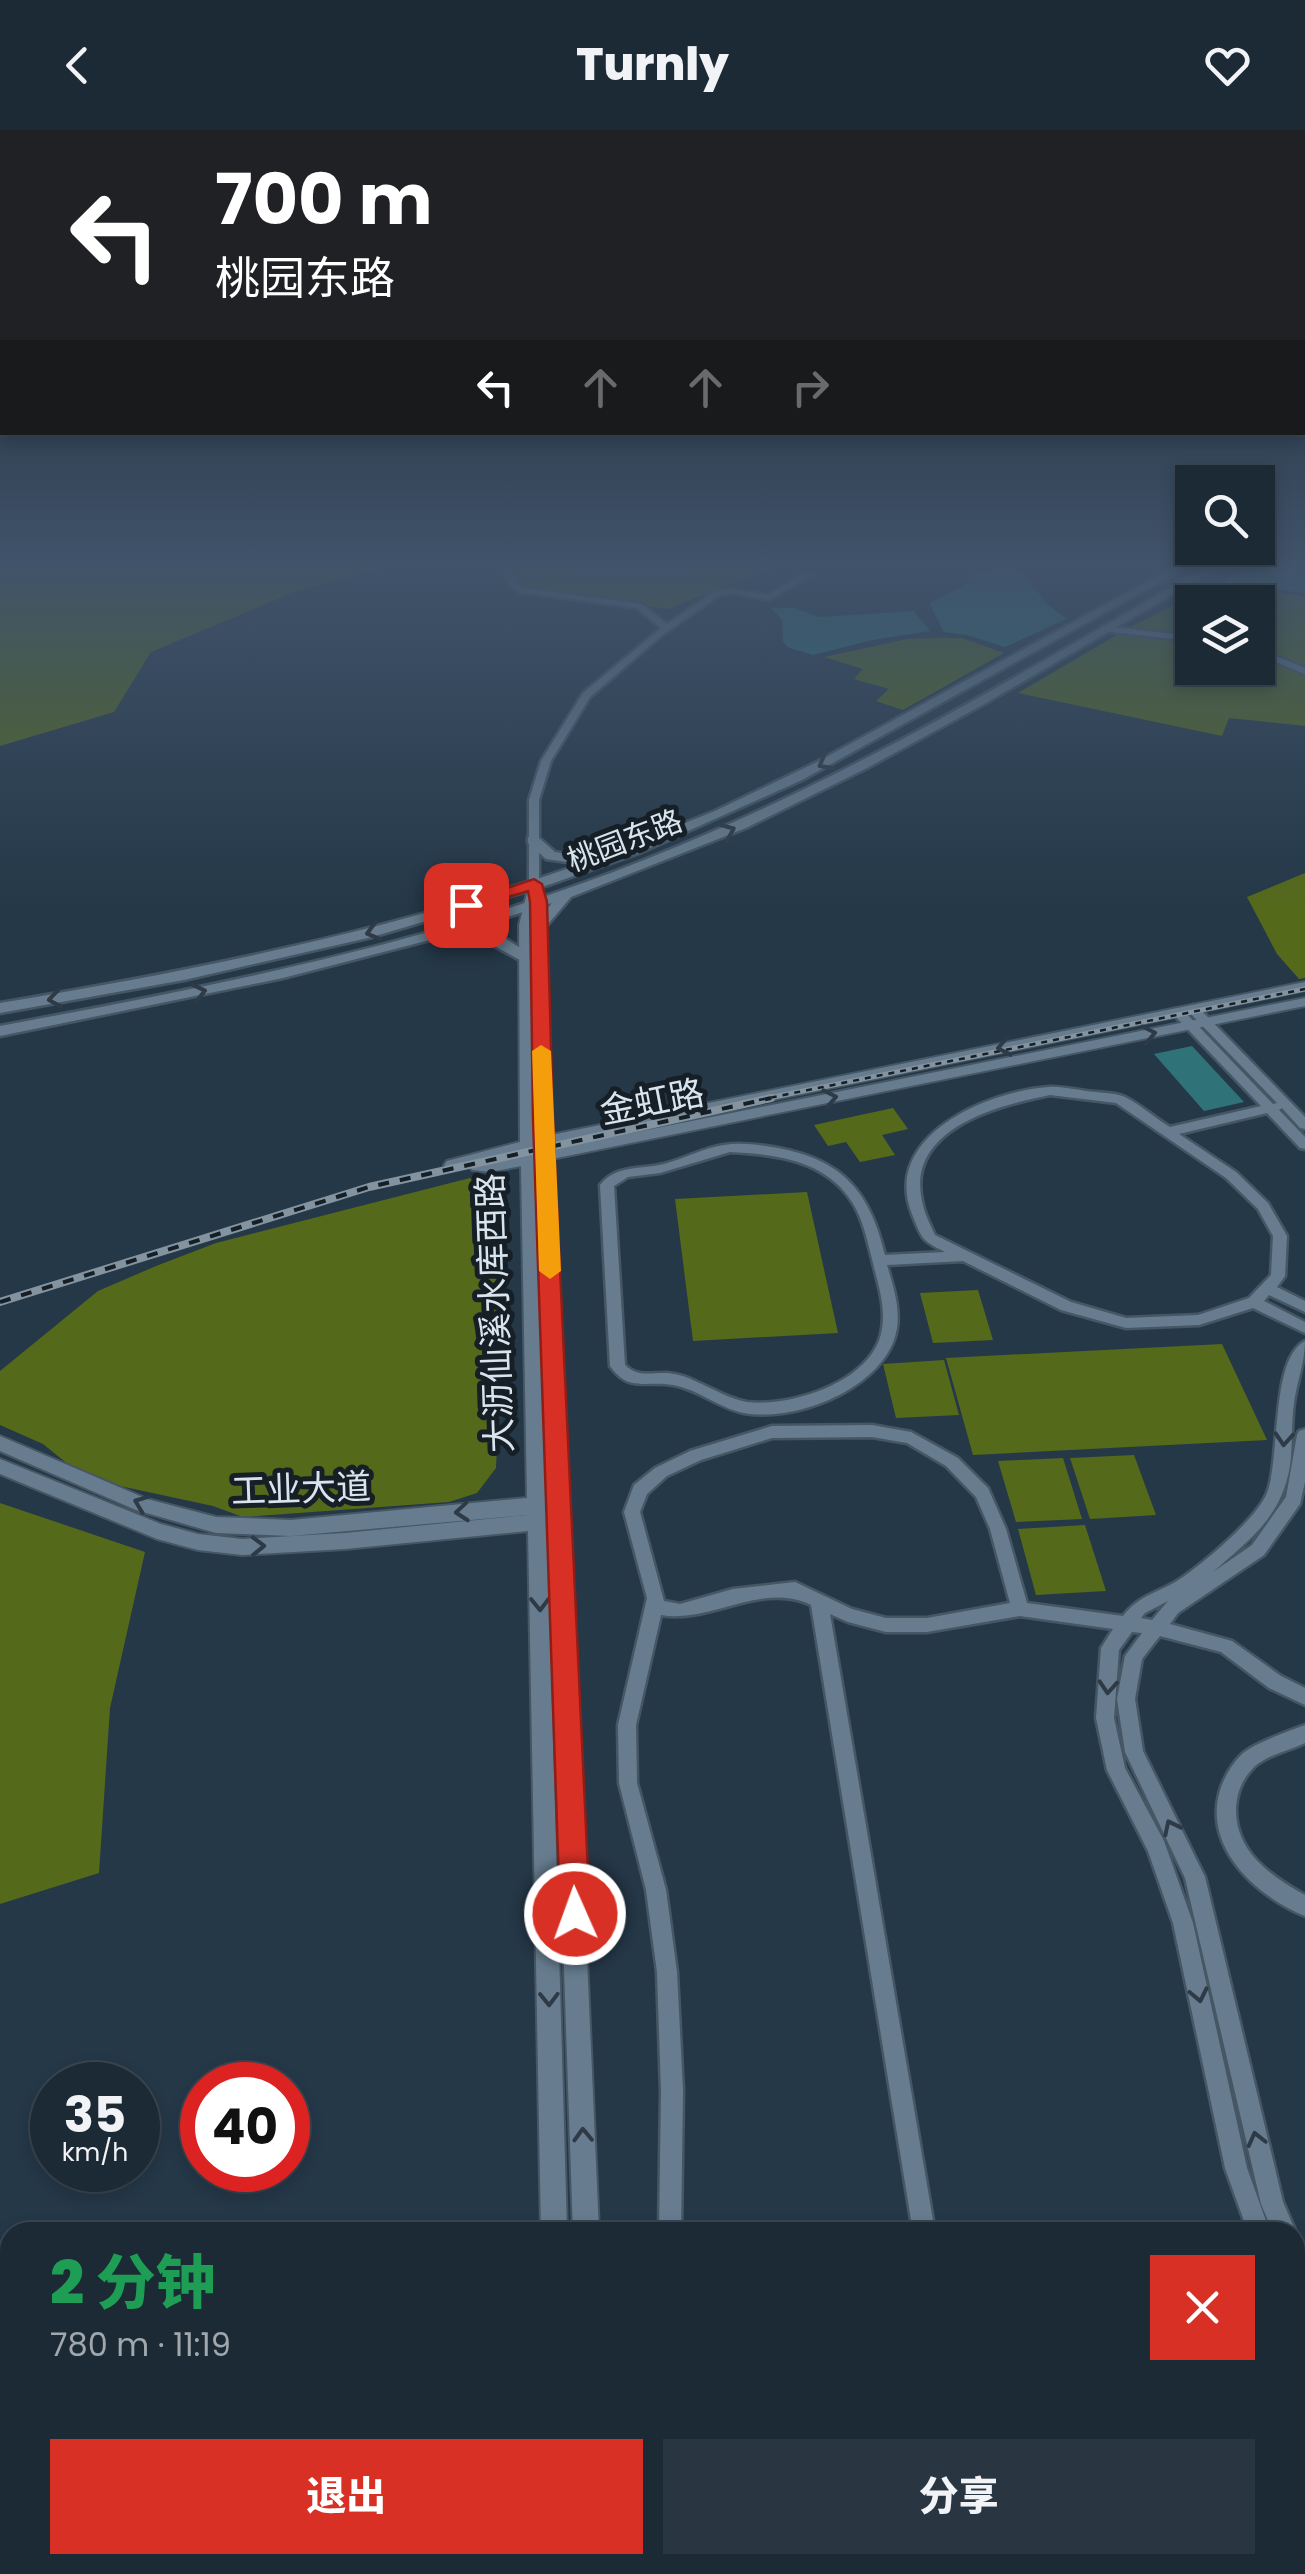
<!DOCTYPE html>
<html lang="zh">
<meta charset="utf-8">
<style>
:root{--surface:#1c2a36;--page:#293642;--text:#f1f3f6;--muted:#a0a7ad;--line:#3a4651;--accent:#d93025}
body{margin:0;font-family:Poppins,"Noto Sans SC",sans-serif;background:var(--page);color:var(--text);height:100vh;display:flex;flex-direction:column;font-size:38px;white-space:nowrap}
*{box-sizing:border-box;margin:0}
p{font-size:32px;color:var(--muted)}
.icon{flex:none;width:55px;height:55px;fill:none;stroke:currentColor;stroke-width:2;stroke-linecap:round;stroke-linejoin:round}
.map{position:relative;flex:1;overflow:hidden}
.details{position:absolute;left:0px;top:2092px;width:1305px;height:352px;display:flex;flex-direction:column;background:var(--surface);border-radius:30px 30px 0 0;box-shadow:0 5px 15px #0003,0 0 0 2px var(--line)}
.details>*{flex:none}
.guide{position:absolute;left:0px;top:0px;width:1305px;height:305px;box-shadow:0 5px 15px #0003,0 0 0 2px var(--line);background:#202124;color:#fff;overflow:hidden}
.buttons{position:absolute;left:1175px;top:335px;display:grid;gap:20px}
.buttons a{display:grid;place-items:center;width:100px;height:100px;border-radius:0px;background:var(--surface);box-shadow:0 5px 15px #0003,0 0 0 2px var(--line);font-size:50px}
.speed{position:absolute;left:30px;top:1932px;display:flex;gap:20px;font-size:50px;font-weight:700;text-align:center}
.speed>*{display:grid;place-content:center;width:130px;height:130px;border-radius:50%;background:var(--surface);box-shadow:0 5px 15px #0003,0 0 0 2px var(--line);line-height:1}
.speed small{font-size:25px;font-weight:400}
.speed .limit{border:15px solid #d22;background:#fff;color:#111}
.pin{position:absolute;display:grid;place-items:center;width:85px;height:85px;color:#fff;margin:-42px;border-radius:20px;box-shadow:0 5px 15px #0006}
.me{position:absolute;width:110px;margin:-55px;rotate:358deg;stroke-linejoin:round;filter:drop-shadow(0 0 8px #0008)}
.turn{display:flex;align-items:center;gap:35px;height:210px;padding:0 50px;font-size:45px}
.turn .icon{width:130px;height:130px;stroke-width:2.5}
.turn b{display:block;font-size:70px;line-height:85px}
.lanes{display:flex;align-items:center;height:95px;padding:0 50px;background:#0003;justify-content:center;gap:50px;direction:ltr}
.lanes .off{opacity:.35}
.round{display:grid;place-items:center;flex:none;width:105px;height:105px;border-radius:0px;background:var(--page)}
.summary{display:flex;align-items:center;justify-content:space-between;height:170px;padding:0 50px}
h1{font-size:60px;font-weight:800;line-height:75px;color:#1e9e55}
.cta{display:flex;gap:20px;margin-top:auto;padding:20px 50px}
.cta a{flex:1;height:115px;border-radius:0px;background:var(--accent);color:#fff;font-size:40px;font-weight:800;line-height:115px;text-align:center}
.cta a+a{background:var(--page);color:var(--text)}
header{display:flex;justify-content:space-between;align-items:center;height:130px;padding:0 50px;background:var(--surface);font-size:45px;font-weight:800}
.map>svg:first-child{display:block}
</style>
<header><svg class="icon" aria-label="back" viewBox="0 0 24 24"><path d="M15 5l-7 7 7 7"/></svg>Turnly<svg class="icon" aria-label="heart" viewBox="0 0 24 24"><path d="M12 20l-8-8c-3-5 5-10 8-4 3-6 11-1 8 4z"/></svg></header>
<div class="map">
<svg width="1305" height="2444" viewBox="0 0 1305 2444">
<rect width="100%" height="100%" fill="#253848"/>
<g fill="#55691b" fill-rule="evenodd">
<path d="M0,435H394L292,463L151,522L114,582L0,616Z"/>
<path d="M498,435H766L769,439L668,479L513,458Z"/>
<path d="M1217,454L1305,466V596L1229,588L1222,606L1018,563L1132,496ZM1192,472H1258V538H1192Z"/>
<path d="M937,508H962L1004,523L903,580L876,571L889,559L854,549L863,539L824,527L907,509Z"/>
<path d="M1305,743V848L1299,849L1277,824L1247,767Z"/>
<path d="M893,978L908,999L882,1005L895,1025L860,1032L846,1012L828,1016L814,995Z"/>
<path d="M470,1048L495,1060L508,1083L496,1338L477,1363L449,1372L243,1387L213,1376L106,1353L69,1335L43,1314L0,1295V1241L98,1161L156,1136L216,1113Z"/>
<path d="M807,1062L838,1203L693,1211L675,1069Z"/>
<path d="M978,1160L993,1210L933,1213L920,1163Z"/>
<path d="M1222,1214L1267,1310L973,1325L946,1228Z"/>
<path d="M944,1230L959,1285L896,1288L883,1234Z"/>
<path d="M1134,1325L1156,1385L1090,1389L1070,1328Z"/>
<path d="M1063,1328L1082,1389L1016,1392L998,1331Z"/>
<path d="M0,1373L145,1422L110,1578L99,1743L0,1774Z"/>
<path d="M1085,1395L1106,1461L1036,1465L1018,1399Z"/>
</g>
<g fill="#2f7379">
<path d="M570,435H684L677,445C657,448 579,448 570,435Z"/>
<path d="M1253,435H1285L1305,447V463L1222,453Z"/>
<path d="M1011,436L1027,448L1046,473L1067,489L1005,517L967,505L944,502L929,473L969,453L970,445Z"/>
<path d="M771,478H795L819,487L914,481L930,501L872,510L813,525L787,517L783,511L782,490Z"/>
<path d="M1192,916L1244,972L1204,981L1154,924Z"/>
</g>
<g fill="none" stroke-linecap="round" stroke-linejoin="round">
<g stroke="#455664" stroke-width="5">
<g id="minor">
<path d="M501,435H509L517,455L524,458L642,474L667,494L715,461L731,459L768,465L806,442L813,444L769,470L731,463L720,465L661,506L590,567L551,631L539,670V754L534,757L529,754V670L541,631L583,563L661,498L637,478L519,462L510,456Z"/>
<path d="M1104,496L1192,506V511L1101,501V497Z"/>
<path d="M1258,519L1305,538V544L1258,525Z"/>
<path d="M1193,875L1197,876L1305,987V999L1300,998L1282,978L1279,980L1305,1007V1019L1300,1018L1267,983L1179,1004L1236,1042L1268,1073L1287,1106L1285,1146L1277,1157L1305,1171V1182L1269,1165L1264,1171L1305,1192V1203L1253,1178L1199,1195L1126,1198L1061,1180L963,1131L887,1135C894,1159 903,1185 894,1210C875,1261 795,1292 744,1283C718,1278 698,1259 673,1255C646,1250 629,1263 610,1236L600,1055C617,1034 641,1040 664,1034C684,1029 703,1018 724,1015C741,1012 761,1015 778,1018C843,1030 870,1062 885,1125L945,1122C921,1110 922,1109 912,1084C881,1006 988,961 1049,957C1063,956 1080,961 1095,962C1104,963 1116,963 1125,967C1141,975 1155,988 1170,997L1261,976L1174,885V879H1182L1273,974L1277,973L1189,882L1187,879ZM1050,965L1116,973L1226,1048L1258,1079L1273,1106L1271,1145L1249,1168L1198,1185L1126,1188L1071,1172L935,1105C931,1096 925,1085 923,1075C903,1000 995,976 1050,965ZM730,1022C774,1024 826,1030 852,1072C863,1089 867,1110 872,1129C878,1155 887,1178 881,1204C869,1253 790,1277 747,1272C729,1269 714,1259 697,1252C688,1247 678,1244 668,1243C652,1242 638,1248 625,1235L614,1056L628,1047L660,1043Z"/>
<path d="M1305,1211C1305,1232 1297,1251 1294,1273C1291,1294 1293,1315 1290,1336C1281,1388 1250,1409 1213,1442L1252,1415L1286,1367L1297,1305L1299,1301L1305,1299V1352L1300,1374L1264,1425L1178,1483L1170,1494L1232,1511L1281,1546L1305,1558V1575L1269,1558L1221,1522L1160,1506L1142,1529L1135,1569L1143,1621L1205,1747L1283,2072L1296,2102L1295,2106V2102H1273L1261,2074L1185,1748L1125,1622L1117,1569L1125,1526L1142,1503L1132,1502L1119,1520L1114,1588L1125,1638L1164,1711L1193,1793L1247,2038L1270,2102H1248L1225,2038L1173,1793L1148,1721L1107,1640L1096,1588L1101,1518L1113,1499L1020,1486L927,1502H886L848,1492L830,1484L935,2102H913L811,1475C762,1451 710,1494 661,1485L636,1595L637,1653L666,1760L677,1842L683,1961L681,2102H659L661,1961L657,1842L646,1760L619,1653L618,1595L647,1468L624,1382L634,1355L655,1338L690,1321L772,1296L872,1295L911,1302L958,1328L988,1358L1006,1399L1027,1473L1123,1486C1140,1464 1159,1463 1180,1449C1204,1433 1257,1388 1267,1363C1281,1327 1270,1229 1305,1211ZM872,1307L907,1313L946,1336L976,1367L990,1399L1010,1473L927,1488H886L852,1479L795,1452L733,1459L680,1474L664,1471L640,1382L647,1364L667,1346L701,1330L772,1308ZM1168,1471L1152,1490L1141,1488L1145,1483Z"/>
<path d="M1305,1595V1613C1289,1621 1269,1624 1255,1636C1243,1648 1237,1661 1236,1678C1235,1722 1271,1746 1305,1765V1786C1258,1767 1205,1720 1219,1664C1223,1649 1231,1635 1242,1624C1254,1613 1289,1601 1305,1595Z"/>
<path d="M1295,2115L1303,2119L1305,2123V2163L1297,2159L1295,2155Z"/>
<path d="M1295,2177L1303,2181L1305,2184V2223L1297,2219L1295,2216Z"/>
<rect x="672" y="2435" width="26" height="9"/>
<path d="M966,2435H992L994,2444H968Z"/>
</g>
</g>
<g stroke="#455664" stroke-width="4">
<g id="tertiary">
<path d="M534,750L540,754L545,772L551,1005L1305,852V860L552,1015V1019L1305,868V876L552,1029L599,2102H573L549,1399H547L567,2102H541L528,1401L345,1419L242,1425L198,1420L157,1409L0,1344V1329L161,1394L198,1404L242,1409L345,1403L527,1385L291,1406L216,1403L136,1380L0,1321V1306L147,1369L216,1387L291,1390L527,1368L521,1036L490,1042L472,1040L470,1035L452,1040L444,1035L447,1031L520,1012L519,795L530,751ZM533,788L536,1008V1009L531,795ZM520,1022L521,1026L485,1032ZM537,1032L548,1366L546,1367L536,1033Z"/>
<path d="M546,2435H576L577,2444H547Z"/>
<rect x="583" y="2435" width="30" height="9"/>
</g>
</g>
<g stroke="#455664" stroke-width="5">
<g id="secondary">
<path d="M1178,435H1191L802,650L639,723L551,754L372,807L184,850L0,883V873C197,840 392,801 581,734L546,729L528,713V707H538L555,722L595,729L715,681L817,632Z"/>
<path d="M1210,435H1223L986,573L867,638L746,698L571,767L544,799L539,800L532,796L552,773L469,799L506,809L530,824V830H520L487,812L449,805L283,848L0,906V896C219,855 441,812 649,728C846,650 1027,540 1210,435Z"/>
</g>
</g>
<use href="#minor" fill="#677d8f" fill-rule="evenodd"/>
<use href="#tertiary" fill="#677d8f" fill-rule="evenodd"/>
<use href="#secondary" fill="#677d8f" fill-rule="evenodd"/>
<g stroke="#83939f" stroke-width="5">
<path id="rail-far1" d="M759,970L1305,859"/>
</g>
<g stroke="#83939f" stroke-width="8">
<path id="rail" d="M0,1172L369,1057L771,968"/>
</g>
<use href="#rail-far1" stroke="#161e26" stroke-width="2.5" stroke-dasharray="6" stroke-linecap="butt"/>
<use href="#rail" stroke="#161e26" stroke-width="4" stroke-dasharray="11" stroke-linecap="butt"/>
</g>
<defs><path id="oneway-chevron" d="M-2-3.5L2.5 0L-2 3.5" fill="none" stroke-width="1.6" stroke-linecap="round" stroke-linejoin="round" transform="scale(2.5)"/></defs>
<g stroke="#2e3a46">
<use href="#oneway-chevron" transform="translate(825 633) rotate(151)"/>
<use href="#oneway-chevron" transform="translate(728 701) rotate(-23)"/>
<use href="#oneway-chevron" transform="translate(373 802) rotate(164)"/>
<use href="#oneway-chevron" transform="translate(199 862) rotate(-13)"/>
<use href="#oneway-chevron" transform="translate(55 869) rotate(171)"/>
<use href="#oneway-chevron" transform="translate(1149 904) rotate(-12)"/>
<use href="#oneway-chevron" transform="translate(1004 917) rotate(169)"/>
<use href="#oneway-chevron" transform="translate(830 968) rotate(-11)"/>
<use href="#oneway-chevron" transform="translate(1284 1309) rotate(94)"/>
<use href="#oneway-chevron" transform="translate(141 1373) rotate(-159)"/>
<use href="#oneway-chevron" transform="translate(462 1382) rotate(175)"/>
<use href="#oneway-chevron" transform="translate(258 1416) rotate(-1)"/>
<use href="#oneway-chevron" transform="translate(540 1474) rotate(89)"/>
<use href="#oneway-chevron" transform="translate(1108 1557) rotate(94)"/>
<use href="#oneway-chevron" transform="translate(1171 1697) rotate(-116)"/>
<use href="#oneway-chevron" transform="translate(1199 1865) rotate(78)"/>
<use href="#oneway-chevron" transform="translate(549 1869) rotate(89)"/>
<use href="#oneway-chevron" transform="translate(583 2005) rotate(-92)"/>
<use href="#oneway-chevron" transform="translate(1256 2009) rotate(-104)"/>
</g>
<linearGradient id="sky" x2="0" y2="1"><stop stop-color="#141f28"/><stop offset="0.56" stop-color="#40536a"/><stop offset="1" stop-color="#40536a" stop-opacity="0"/></linearGradient>
<rect width="1305" height="777" fill="url(#sky)"/>
<path fill="#d93025" stroke="#8d1f18" stroke-width="2.5" d="M534,749L542,754L547,772L553,988L590,1784L586,1795L575,1799L564,1795L560,1784L533,988L530,772L528,761L466,780L457,775Z"/>
<path fill="#f59e0b" d="M541,915L551,921L561,1141L550,1149L539,1141L532,921Z"/>
<g text-anchor="middle" stroke-width="10" stroke-linejoin="round" paint-order="stroke">
<g font-size="30" fill="#d8e4ee" stroke="#161e26">
<text transform="translate(625 711) rotate(-21)" y="10">桃园东路</text>
</g>
<g font-size="35" fill="#d8e4ee" stroke="#161e26">
<text transform="translate(652 972) rotate(-11)" y="12">金虹路</text>
<text transform="translate(495 1183) rotate(-92)" y="12">大沥仙溪水库西路</text>
<text transform="translate(301 1359) rotate(-2)" y="12">工业大道</text>
</g>
</g>
</svg>
<div class="buttons">
<a><svg class="icon" aria-label="search" viewBox="0 0 24 24"><circle cx="10" cy="10" r="6"/><path d="M15 15l6 6"/></svg></a>
<a><svg class="icon" aria-label="layers" viewBox="0 0 24 24"><path d="M12 4l9 5-9 5-9-5zM3 14l9 5 9-5"/></svg></a>
</div>
<div class="speed"><div>35<small>km/h</small></div><div class="limit">40</div></div>
<div class="pin" style="left:466px;top:775px;background:#d93025"><svg class="icon" aria-label="arrive" viewBox="0 0 24 24"><path d="M6 21V4h12l-3 4 3 4H6"/></svg></div>
<svg class="me" style="left:575px;top:1784px" viewBox="-20 -20 40 40"><circle r="17" fill="#d93025" stroke="#fff" stroke-width="3"/><path d="M0-11L8 9 0 5-8 9z" fill="#fff"/></svg>
<div class="guide">
<div class="turn"><svg class="icon" aria-label="left" viewBox="0 0 24 24"><path d="M17 20v-9H6M10 6l-5 5 5 5"/></svg><div><b>700 m</b>桃园东路</div></div>
<div class="lanes"><svg class="icon" aria-label="left" viewBox="0 0 24 24"><path d="M17 20v-9H6M10 6l-5 5 5 5"/></svg><svg class="icon off" aria-label="ahead" viewBox="0 0 24 24"><path d="M12 20V5M6 11l6-6 6 6"/></svg><svg class="icon off" aria-label="ahead" viewBox="0 0 24 24"><path d="M12 20V5M6 11l6-6 6 6"/></svg><svg class="icon off" aria-label="right" viewBox="0 0 24 24"><path d="M7 20v-9h11M14 6l5 5-5 5"/></svg></div>
</div>
<section class="details">
<div class="summary"><div><h1>2 分钟</h1><p>780 m · 11:19</p></div><a class="round" style="background:#d93025;color:#fff"><svg class="icon" aria-label="close" viewBox="0 0 24 24"><path d="M6 6l12 12M18 6L6 18"/></svg></a></div>
<div class="cta"><a>退出</a><a>分享</a></div>
</section>
</div>
